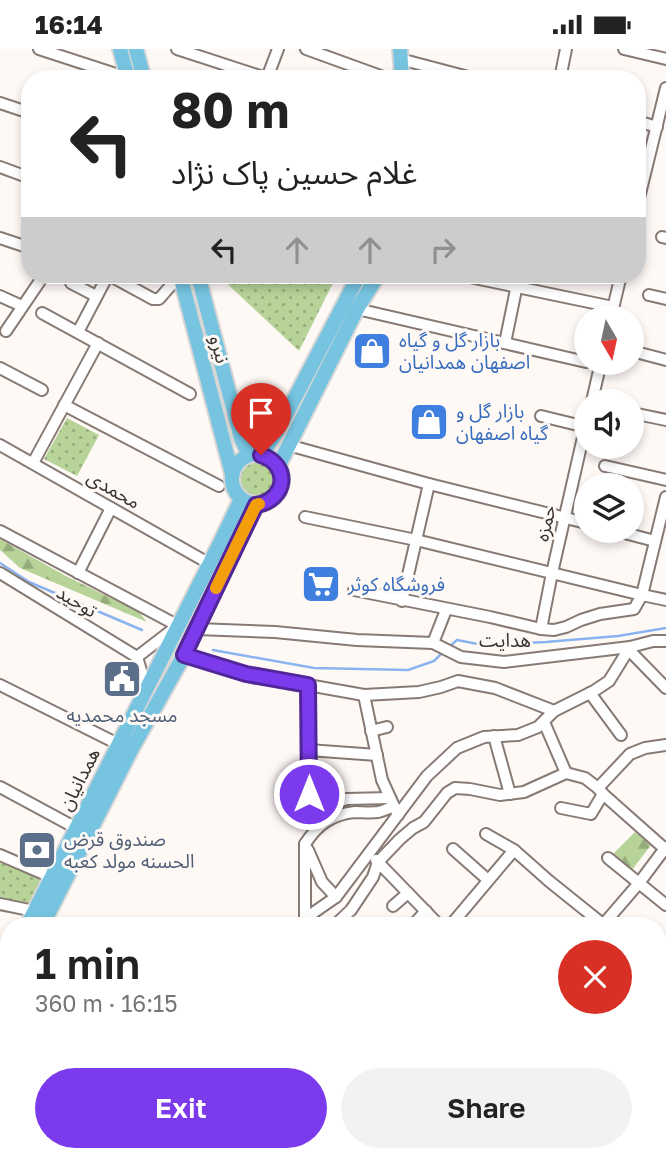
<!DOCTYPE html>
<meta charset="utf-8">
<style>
:root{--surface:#fff;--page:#f2f2f2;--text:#222;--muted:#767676;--accent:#7c3aed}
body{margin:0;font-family:"Golos Text","Noto Sans Arabic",sans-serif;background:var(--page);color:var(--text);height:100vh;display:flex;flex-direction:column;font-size:26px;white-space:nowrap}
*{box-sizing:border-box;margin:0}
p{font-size:23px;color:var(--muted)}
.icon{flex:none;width:38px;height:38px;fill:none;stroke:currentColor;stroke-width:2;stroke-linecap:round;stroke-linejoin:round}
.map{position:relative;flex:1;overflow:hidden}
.drawer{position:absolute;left:0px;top:868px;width:667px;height:245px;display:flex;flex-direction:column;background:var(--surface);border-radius:28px 28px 0 0;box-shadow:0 4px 10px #0003}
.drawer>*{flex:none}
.banner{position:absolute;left:21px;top:21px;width:625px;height:214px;border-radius:28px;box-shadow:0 4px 10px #0003;background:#fff;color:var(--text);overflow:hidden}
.needle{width:46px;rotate:171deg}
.buttons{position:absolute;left:574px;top:256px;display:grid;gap:14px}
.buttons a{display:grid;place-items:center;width:70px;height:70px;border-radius:50%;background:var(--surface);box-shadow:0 4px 10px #0003;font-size:35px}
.pin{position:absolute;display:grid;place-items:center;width:60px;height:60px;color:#fff;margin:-72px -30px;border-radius:50% 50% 50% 0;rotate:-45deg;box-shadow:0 0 7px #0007}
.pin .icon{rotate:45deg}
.me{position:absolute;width:77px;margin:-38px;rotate:0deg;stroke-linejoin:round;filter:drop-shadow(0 0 5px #0008)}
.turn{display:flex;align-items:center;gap:24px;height:147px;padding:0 35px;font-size:32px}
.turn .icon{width:91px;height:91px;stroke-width:2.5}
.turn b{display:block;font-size:49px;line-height:60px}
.lanes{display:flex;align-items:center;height:66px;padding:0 35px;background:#0003;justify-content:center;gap:35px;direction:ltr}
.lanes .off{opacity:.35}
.round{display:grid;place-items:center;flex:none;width:74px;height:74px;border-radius:37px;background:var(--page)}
.summary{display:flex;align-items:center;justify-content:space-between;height:119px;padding:0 35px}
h1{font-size:42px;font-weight:600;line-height:52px}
.action{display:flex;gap:14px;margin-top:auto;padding:14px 35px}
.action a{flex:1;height:80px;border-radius:42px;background:var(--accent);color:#fff;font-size:28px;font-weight:600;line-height:80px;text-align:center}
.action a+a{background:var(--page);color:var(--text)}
.status{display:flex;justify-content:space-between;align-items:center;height:49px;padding:0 35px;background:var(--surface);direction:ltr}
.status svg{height:19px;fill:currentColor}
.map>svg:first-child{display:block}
</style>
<div class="status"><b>16:14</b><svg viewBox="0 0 49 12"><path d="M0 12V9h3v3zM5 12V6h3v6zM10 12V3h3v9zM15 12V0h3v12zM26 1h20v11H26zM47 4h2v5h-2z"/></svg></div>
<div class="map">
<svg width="666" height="1113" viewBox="0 0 666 1113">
<defs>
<pattern id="grass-dots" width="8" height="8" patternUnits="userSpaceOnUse" patternTransform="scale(1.75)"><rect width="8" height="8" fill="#b7d398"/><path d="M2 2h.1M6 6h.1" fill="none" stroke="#96ac7d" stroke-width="1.8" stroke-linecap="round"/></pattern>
<pattern id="forest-firs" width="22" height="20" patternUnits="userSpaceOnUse" patternTransform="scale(1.75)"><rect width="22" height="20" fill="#b7d398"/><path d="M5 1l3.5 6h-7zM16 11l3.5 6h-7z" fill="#96ac7d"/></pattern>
</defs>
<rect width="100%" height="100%" fill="#fff9f6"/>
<g fill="url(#grass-dots)">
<path d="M218,226H337L299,302Z"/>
<path d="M67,369L99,386L77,427L44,410Z"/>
<circle cx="257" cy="429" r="19"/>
<path d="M0,814C16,816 28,822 41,832L29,856L0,851Z"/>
</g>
<g fill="url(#forest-firs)">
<path d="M0,490L66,527L139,563L147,573L20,519L0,501Z"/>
<path d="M635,783L651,796L632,821L613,805Z"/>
</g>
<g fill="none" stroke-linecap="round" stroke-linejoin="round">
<g stroke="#8ab4ef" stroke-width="2.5">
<path d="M0,514L29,533L142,581"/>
<path d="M449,598L457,591L483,596L546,593L618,587L666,579"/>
<path d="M213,601L314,619L408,621L434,612L444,602"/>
</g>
<g stroke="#877a75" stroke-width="14">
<g id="minor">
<path d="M39,0L128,29"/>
<path d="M177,0L269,30"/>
<path d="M306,0L389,30"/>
<path d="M624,0L666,10"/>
<path d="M400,10L476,30"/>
<path d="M267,29L278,0"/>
<path d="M560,30L566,0"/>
<path d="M0,54L30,64"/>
<path d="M637,72L657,78"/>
<path d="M0,118L30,129"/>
<path d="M637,157L666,39"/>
<path d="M662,188L666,189"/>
<path d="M0,189L30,199"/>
<path d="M109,226L153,250H159L180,226"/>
<path d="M460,226L613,258"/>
<path d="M71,234L96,247"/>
<path d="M649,246L666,250"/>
<path d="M0,247L22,257"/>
<path d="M357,260L586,313"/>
<path d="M42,264L190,345"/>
<path d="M611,268L621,226"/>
<path d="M6,282L44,226"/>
<path d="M78,283L108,226"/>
<path d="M505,294L519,226"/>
<path d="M632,302L666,311"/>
<path d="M0,319L42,341"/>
<path d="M592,352L601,313"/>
<path d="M64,356L219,437"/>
<path d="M632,364L666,371"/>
<path d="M541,367L586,378"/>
<path d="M0,396L210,515"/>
<path d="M288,396L429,435L586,474"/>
<path d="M33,414L98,294"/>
<path d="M605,417L666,431"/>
<path d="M305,468L416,491L642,546L666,448"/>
<path d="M613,481L655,492"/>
<path d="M0,482L171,573"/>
<path d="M0,524L137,608L146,639"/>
<path d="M78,524L111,459"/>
<path d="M354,541L490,568L541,580L554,581L566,578L581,571L600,565L634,560L642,546L666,551"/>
<path d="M402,552L429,435"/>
<path d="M197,580L275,583L357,591L433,594L461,608L504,613L630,598L653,592H666"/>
<path d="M541,580L552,524L586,375"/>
<path d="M433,594L446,561"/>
<path d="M629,601L666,639"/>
<path d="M184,606L246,625L364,646L419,643L441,638L458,632L495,639L554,662"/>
<path d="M137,608L176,578"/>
<path d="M0,636L118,695"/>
<path d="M308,636V745L307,766L346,750L390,749"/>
<path d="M590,644L621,686"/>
<path d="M364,646L382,731L398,766"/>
<path d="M544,673L566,724"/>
<path d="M371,682L387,678"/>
<path d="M494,687L510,745"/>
<path d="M308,701L377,706"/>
<path d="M0,738L76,779"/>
<path d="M598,739L603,745L665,800"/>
<path d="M561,759L591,765L603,745"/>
<path d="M486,785L514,801L549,832L605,877"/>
<path d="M305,795C317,776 332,765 355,763C362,763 370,764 378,763C383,762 389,759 394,757"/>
<path d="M453,800L488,831"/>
<path d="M308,801L322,833L336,848"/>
<path d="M0,806L51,828"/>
<path d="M608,809L666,856"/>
<path d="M376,811L440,877"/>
<path d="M0,855L34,862"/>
<path d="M393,857L408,844"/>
<path d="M305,874V795"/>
<path d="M415,874L426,862"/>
<path d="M302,877L313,864L336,848L427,727L457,699L484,688L518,686L538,678L554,662L594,642L609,632L630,598"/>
<path d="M334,877L351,861L373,828L378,813L400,790L413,779L424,773L447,744L455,739L470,740L500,746L524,743L566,724L585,729L598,739L630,705L645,699L666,696"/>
<path d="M450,877L514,801"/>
<path d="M602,877L639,834L666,798"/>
<path d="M658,918L666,924"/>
<path d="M141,1113L147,1104"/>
<path d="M275,1113L278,1108V1104"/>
<path d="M495,1113L498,1104"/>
<path d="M608,1113L613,1104"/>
</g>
</g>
<g stroke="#d7d6d6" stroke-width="18">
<g id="major">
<path d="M120,0L128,30"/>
<path d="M136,0L144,30"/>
<path d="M400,0L402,30"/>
<path d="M180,226L232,425"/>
<path d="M198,226L241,389L249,406"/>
<circle cx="257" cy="430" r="25"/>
<path d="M261,406L277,383L359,226"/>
<path d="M278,418L357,260L378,226"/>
<path d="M27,877L220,494L241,450"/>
<path d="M42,877L131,701L183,608L256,456"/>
<path d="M0,932L9,914"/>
<path d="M0,962L9,944"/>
<path d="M0,980L4,993L9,1001"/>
<path d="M0,1018L9,1019"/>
<path d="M0,1037L9,1039"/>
<path d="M285,1104L289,1113"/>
<path d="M337,1104L384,1113"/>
<path d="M432,1104L474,1113"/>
<path d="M312,1113L329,1104"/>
</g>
</g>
<use href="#minor" stroke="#fff" stroke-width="10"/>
<use href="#major" stroke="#76c4e0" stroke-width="14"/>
</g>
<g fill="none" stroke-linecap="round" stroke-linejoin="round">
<g stroke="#51269a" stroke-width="18">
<path id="route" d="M261,406C291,416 287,451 256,456L184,606L246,625L308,636L309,745"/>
</g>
<use href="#route" stroke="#7c3aed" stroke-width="12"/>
<path stroke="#f59e0b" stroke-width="12" d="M216,539L256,456L259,455"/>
</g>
<defs>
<g id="shop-square" transform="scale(2.0125)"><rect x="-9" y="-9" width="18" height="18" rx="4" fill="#3f7fe0" stroke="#fff9f6"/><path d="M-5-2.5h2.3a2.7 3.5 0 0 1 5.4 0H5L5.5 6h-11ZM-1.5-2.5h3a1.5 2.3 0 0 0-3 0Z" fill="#fff"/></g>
<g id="supermarket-square" transform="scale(2.0125)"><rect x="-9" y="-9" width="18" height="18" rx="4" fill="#3f7fe0" stroke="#fff9f6"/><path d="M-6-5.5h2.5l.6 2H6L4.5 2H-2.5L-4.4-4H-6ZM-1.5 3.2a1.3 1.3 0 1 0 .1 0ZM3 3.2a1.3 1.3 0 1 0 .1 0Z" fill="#fff"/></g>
<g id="civic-square" transform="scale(2.0125)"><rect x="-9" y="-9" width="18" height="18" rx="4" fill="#5c6f8a" stroke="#fff9f6"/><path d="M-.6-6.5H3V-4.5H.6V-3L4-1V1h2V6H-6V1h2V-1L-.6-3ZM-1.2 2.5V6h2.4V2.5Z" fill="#fff"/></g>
<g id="bank-square" transform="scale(2.0125)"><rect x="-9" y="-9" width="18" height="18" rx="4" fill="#5c6f8a" stroke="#fff9f6"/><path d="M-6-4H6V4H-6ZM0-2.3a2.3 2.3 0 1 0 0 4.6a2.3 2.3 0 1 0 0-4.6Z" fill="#fff"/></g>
</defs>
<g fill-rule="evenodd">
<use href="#shop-square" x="372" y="302"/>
<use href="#shop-square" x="429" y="373"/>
<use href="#supermarket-square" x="321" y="535"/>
<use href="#civic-square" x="122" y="630"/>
<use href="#bank-square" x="37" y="801"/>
</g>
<g text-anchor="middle" stroke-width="6" stroke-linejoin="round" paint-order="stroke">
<g font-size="19" fill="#366cbe" stroke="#fff9f6" text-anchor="start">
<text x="399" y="298">بازار گل و گیاه<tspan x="399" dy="22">اصفهان همدانیان</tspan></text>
<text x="456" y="369">بازار گل و<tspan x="456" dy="22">گیاه اصفهان</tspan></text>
<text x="348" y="542">فروشگاه کوثر</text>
</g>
<g font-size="19" fill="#393432" stroke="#fff9f6">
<text transform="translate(220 300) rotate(75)" y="7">نیرو</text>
<text transform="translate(114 440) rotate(30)" y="7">محمدی</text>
<text transform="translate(545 474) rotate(-77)" y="7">حمزه</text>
<text transform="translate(77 552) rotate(31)" y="7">توحید</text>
<text x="505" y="598">هدایت</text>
<text transform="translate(79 730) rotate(-63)" y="7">همدانیان</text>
</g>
<g font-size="19" fill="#4e5e75" stroke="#fff9f6">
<text x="122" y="673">مسجد محمدیه</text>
<text x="64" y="797" text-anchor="start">صندوق قرض<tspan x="64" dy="22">الحسنه مولد کعبه</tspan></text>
</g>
</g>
</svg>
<div class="buttons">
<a><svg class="needle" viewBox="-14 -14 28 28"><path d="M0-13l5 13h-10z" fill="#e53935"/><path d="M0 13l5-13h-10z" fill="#767676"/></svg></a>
<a><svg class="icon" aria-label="sound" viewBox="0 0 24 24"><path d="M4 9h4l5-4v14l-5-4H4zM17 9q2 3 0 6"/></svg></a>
<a><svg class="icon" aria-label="layers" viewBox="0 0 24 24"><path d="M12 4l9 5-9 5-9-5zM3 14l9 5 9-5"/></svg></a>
</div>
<div class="pin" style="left:261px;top:406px;background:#d93025"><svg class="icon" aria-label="arrive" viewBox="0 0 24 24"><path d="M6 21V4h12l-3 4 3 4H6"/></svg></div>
<svg class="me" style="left:309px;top:745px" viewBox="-20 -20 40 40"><circle r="17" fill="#7c3aed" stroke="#fff" stroke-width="3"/><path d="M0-11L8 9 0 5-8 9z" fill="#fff"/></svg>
<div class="banner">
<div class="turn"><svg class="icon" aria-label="left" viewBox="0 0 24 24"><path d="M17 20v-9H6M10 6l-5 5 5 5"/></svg><div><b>80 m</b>غلام حسین پاک نژاد</div></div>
<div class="lanes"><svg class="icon" aria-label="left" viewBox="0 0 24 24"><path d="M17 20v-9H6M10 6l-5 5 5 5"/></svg><svg class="icon off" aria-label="ahead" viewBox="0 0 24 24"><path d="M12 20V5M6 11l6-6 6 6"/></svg><svg class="icon off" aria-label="ahead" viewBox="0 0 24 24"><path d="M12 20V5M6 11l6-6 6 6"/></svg><svg class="icon off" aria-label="right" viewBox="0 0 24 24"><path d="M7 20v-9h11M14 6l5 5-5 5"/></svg></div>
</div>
<section class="drawer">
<div class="summary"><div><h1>1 min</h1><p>360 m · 16:15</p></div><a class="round" style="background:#d93025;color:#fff"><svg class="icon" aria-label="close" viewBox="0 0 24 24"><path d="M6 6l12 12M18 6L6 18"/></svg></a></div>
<div class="action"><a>Exit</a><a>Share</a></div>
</section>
</div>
